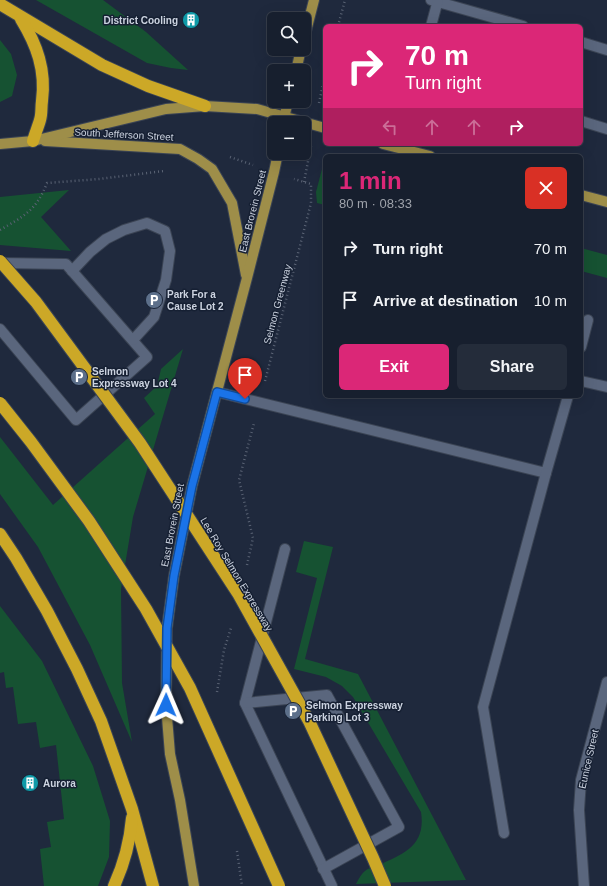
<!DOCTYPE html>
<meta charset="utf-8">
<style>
:root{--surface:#171f2e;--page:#242c3a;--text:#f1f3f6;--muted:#9ea2aa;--line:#363d4a;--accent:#db2777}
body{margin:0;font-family:Helvetica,sans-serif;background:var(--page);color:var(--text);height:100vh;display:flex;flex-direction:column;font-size:15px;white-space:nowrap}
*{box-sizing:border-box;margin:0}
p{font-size:13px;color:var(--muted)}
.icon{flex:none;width:22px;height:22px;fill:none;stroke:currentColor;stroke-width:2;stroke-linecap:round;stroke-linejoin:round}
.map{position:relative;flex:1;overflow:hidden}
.sheet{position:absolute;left:323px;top:154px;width:260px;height:244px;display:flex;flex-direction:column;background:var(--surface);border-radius:6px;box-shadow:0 4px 16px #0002,0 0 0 1px var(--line)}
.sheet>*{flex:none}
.banner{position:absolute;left:323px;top:24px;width:260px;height:122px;border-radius:6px;box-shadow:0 4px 16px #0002,0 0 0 1px var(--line);background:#db2777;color:#fff;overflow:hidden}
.fabs{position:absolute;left:267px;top:12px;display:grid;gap:8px}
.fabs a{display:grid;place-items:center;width:44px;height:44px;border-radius:6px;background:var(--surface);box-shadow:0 4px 16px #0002,0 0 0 1px var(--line);font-size:20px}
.pin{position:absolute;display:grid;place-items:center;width:34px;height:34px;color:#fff;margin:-41px -17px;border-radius:50% 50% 50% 0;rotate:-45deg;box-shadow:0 0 4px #0007}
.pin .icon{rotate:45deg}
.me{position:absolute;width:44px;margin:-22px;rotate:1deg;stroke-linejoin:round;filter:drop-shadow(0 0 3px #0008)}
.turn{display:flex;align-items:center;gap:14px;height:84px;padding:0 16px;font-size:18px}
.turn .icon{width:52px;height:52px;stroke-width:2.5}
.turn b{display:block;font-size:28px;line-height:34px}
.lanes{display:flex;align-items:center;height:38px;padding:0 16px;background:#0003;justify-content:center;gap:20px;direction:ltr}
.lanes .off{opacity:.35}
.round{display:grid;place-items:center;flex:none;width:42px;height:42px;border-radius:6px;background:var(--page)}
.head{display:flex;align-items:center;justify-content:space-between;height:68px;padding:0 16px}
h1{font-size:24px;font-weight:700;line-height:30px;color:var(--accent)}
.primary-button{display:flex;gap:8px;margin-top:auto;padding:8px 16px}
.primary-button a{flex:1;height:46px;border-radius:6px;background:var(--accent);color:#fff;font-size:16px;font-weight:700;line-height:46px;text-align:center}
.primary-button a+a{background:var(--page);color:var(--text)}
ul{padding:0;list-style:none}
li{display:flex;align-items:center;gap:12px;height:52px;padding:0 16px}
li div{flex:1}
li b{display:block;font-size:15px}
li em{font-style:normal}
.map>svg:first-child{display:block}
</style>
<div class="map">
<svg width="607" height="886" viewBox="0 0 607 886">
<rect width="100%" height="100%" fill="#1f293d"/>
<g fill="#165232">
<path d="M36,0H103L146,32L188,70L171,68L147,63Z"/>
<path d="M0,40L11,54L17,75L12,96L0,102Z"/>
<path d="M322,169L325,170V205L317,203L316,192Z"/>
<path d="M69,190L41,217L71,251L0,245V197Z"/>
<path d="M581,248L607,255V278L581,271Z"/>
<path d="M183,349L133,517L121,589L122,683L132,742L90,645L38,547L0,494V437L53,505L155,414L144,398L157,386L161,369Z"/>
<path d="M304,541L333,547L305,659L358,674L466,880L356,884C358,880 361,874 365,871C368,868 375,867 379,865C405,853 426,845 421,812L353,697L342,686L326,677L294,669L317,578L296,572Z"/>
<path d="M0,606L42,661L93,766L110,821L109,857L98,886H44L40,849L51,847L47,822L64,819L56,745L40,748L36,722L18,724L13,687L6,688L4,672L0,673Z"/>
</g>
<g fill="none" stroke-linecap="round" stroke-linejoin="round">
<g stroke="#3b4454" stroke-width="12">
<g id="minor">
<path d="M431,0L523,26"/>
<path d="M431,26L438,0"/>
<path d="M581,42L607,50"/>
<path d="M581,121L607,129"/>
<path d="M0,263L66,264L147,357L76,420L0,329"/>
<path d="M72,271L90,252L106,239L124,230L147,223L165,231L170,251L166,280L154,317L133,340"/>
<path d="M581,347L588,320"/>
<path d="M581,381L607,387"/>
<path d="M217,392L546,473L568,396"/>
<path d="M285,549L245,703L332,886"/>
<path d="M245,703L327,695L399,827L323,869"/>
<path d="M504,833L483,707L546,473"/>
<path d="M584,886L579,810L581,780L607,682"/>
</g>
</g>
<g stroke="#3b4454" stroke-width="12">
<g id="major">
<path d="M304,39L314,0"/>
<path d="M296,71L301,49"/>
<path d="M283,123L288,101"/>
<path d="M45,141L180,149L198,159L212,169L232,203L246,275"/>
<path d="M0,144L33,141L166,109L205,106L257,109L325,128"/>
<path d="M383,144L430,156"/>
<path d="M581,195L607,202"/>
<path d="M194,886L180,800L170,754L166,705L167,628L174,576L192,486L247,278L274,172L278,153"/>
</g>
</g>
<g stroke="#3b4454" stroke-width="14">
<g id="highway">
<path d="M0,4L102,65L148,86L205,106"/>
<path d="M21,19C37,45 46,70 42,101C41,108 42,114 40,120C38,127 35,134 33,141"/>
<path d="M0,534L16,558L47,611L77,669L101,721L132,809L153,886"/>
<path d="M114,886C124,864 130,842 132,818"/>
</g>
</g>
<g stroke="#5a6374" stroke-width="2.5" stroke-dasharray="1 3" stroke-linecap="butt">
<path d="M338,26L345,0"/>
<path d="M319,103L325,75"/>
<path d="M230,157L253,165"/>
<path d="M304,182L311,146"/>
<path d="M0,230C24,216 36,211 47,183L99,179L164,171"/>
<path d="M265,381L311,203V184L294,179"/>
<path d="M247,565L253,538L239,480L254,423"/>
<path d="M217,692L224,650L231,628"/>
<path d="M237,851L242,886"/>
</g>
<use href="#minor" stroke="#5a667d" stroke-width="10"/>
<use href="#major" stroke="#9e8e49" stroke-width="10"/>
<use href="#highway" stroke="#cca827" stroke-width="12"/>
<g stroke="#3b4454" stroke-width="14" stroke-linecap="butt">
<g id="highway-bridge">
<path d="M0,261L36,302L140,443L239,595L309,721L373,858L385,886"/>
<path d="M0,403L31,442L89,521L146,609L190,688L279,886"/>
</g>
</g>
<use href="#highway-bridge" stroke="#cca827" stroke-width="12"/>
</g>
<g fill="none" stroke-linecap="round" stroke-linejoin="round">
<g stroke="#114b97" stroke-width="10">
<path id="route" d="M166,705L167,628L174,576L192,486L217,392L245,399"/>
</g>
<use href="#route" stroke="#1a73e8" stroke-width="7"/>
</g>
<defs>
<g id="building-disc" transform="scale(0.9)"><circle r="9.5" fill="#0f9aa8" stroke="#162033"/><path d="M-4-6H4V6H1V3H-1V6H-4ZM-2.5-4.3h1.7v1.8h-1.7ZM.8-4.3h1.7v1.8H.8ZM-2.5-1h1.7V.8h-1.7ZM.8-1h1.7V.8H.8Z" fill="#fff"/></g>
<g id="parking-disc" transform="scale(0.9)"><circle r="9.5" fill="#5c6f8a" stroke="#162033"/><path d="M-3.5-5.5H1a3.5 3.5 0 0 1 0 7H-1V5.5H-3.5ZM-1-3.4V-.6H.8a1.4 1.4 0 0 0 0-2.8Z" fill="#fff"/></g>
</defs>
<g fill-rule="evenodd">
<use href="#building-disc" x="191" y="20"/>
<use href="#parking-disc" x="154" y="300"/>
<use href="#parking-disc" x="79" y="377"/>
<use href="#parking-disc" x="293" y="711"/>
<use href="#building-disc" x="30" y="783"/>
</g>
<g text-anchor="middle" stroke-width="3" stroke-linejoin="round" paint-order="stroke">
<g font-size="10" font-weight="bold" fill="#ccd3e0" stroke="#162033" text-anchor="start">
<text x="178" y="24" text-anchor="end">District Cooling</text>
<text x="167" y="298">Park For a<tspan x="167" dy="12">Cause Lot 2</tspan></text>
<text x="92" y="375">Selmon<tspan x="92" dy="12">Expressway Lot 4</tspan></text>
<text x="306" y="709">Selmon Expressway<tspan x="306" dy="12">Parking Lot 3</tspan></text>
<text x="43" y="787">Aurora</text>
</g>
<g font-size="10" fill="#ccd3e0" stroke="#162033">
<text transform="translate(124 134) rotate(3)" y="4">South Jefferson Street</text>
<text transform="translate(252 211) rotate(-76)" y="4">East Brorein Street</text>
<text transform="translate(277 304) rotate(-75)" y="4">Selmon Greenway</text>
<text transform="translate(172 525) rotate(-79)" y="4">East Brorein Street</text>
<text transform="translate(237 574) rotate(59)" y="4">Lee Roy Selmon Expressway</text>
<text transform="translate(588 759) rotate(-77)" y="4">Eunice Street</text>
</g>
</g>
</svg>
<div class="fabs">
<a><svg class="icon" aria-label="search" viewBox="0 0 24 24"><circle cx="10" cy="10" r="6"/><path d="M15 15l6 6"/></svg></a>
<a>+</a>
<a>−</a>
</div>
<div class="pin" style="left:245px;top:399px;background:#d93025"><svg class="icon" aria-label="arrive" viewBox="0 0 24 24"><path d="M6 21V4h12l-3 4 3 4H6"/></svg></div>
<svg class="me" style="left:166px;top:705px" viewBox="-20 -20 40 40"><path d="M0-17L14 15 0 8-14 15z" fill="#1a73e8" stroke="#fff" stroke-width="4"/></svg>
<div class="banner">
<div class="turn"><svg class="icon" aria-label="right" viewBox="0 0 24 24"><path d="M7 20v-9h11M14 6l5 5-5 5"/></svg><div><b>70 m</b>Turn right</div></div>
<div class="lanes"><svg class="icon off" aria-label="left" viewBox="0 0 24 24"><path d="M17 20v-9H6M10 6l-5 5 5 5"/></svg><svg class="icon off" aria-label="ahead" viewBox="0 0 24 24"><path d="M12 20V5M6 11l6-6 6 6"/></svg><svg class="icon off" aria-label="ahead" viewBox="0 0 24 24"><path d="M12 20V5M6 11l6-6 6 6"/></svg><svg class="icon" aria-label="right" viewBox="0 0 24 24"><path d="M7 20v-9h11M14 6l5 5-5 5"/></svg></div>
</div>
<section class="sheet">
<div class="head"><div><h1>1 min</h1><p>80 m · 08:33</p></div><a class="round" style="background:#d93025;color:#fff"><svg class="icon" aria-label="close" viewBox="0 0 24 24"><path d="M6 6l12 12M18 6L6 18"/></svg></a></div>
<ul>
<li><svg class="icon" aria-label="right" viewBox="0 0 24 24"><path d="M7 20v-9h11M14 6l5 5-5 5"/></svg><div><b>Turn right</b></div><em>70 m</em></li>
<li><svg class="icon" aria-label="arrive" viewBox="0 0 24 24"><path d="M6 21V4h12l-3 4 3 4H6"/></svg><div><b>Arrive at destination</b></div><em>10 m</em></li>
</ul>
<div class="primary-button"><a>Exit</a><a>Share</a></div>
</section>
</div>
